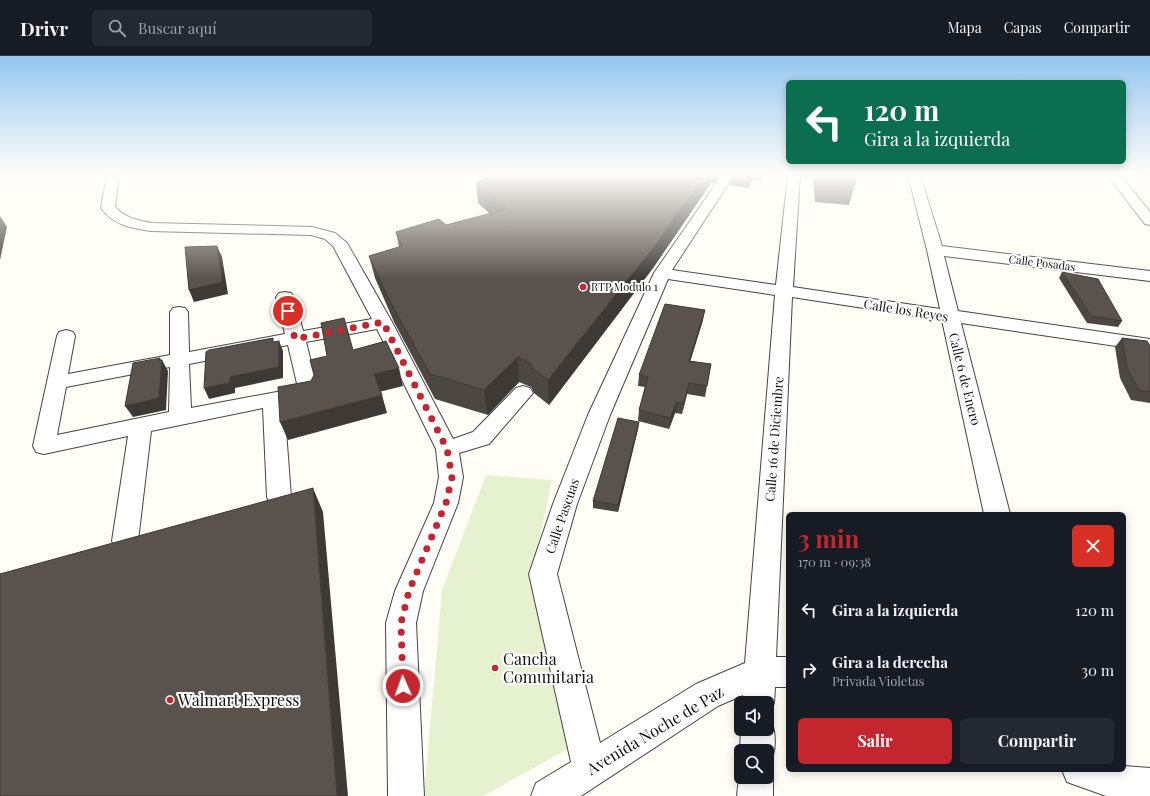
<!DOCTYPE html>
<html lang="es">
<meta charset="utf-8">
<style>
:root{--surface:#171b24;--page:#242831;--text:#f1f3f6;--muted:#9ea1a6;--line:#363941;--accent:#c4262e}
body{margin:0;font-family:"Playfair Display",serif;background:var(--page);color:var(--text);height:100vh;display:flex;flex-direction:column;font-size:15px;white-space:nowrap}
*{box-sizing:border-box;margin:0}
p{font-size:13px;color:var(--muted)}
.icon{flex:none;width:22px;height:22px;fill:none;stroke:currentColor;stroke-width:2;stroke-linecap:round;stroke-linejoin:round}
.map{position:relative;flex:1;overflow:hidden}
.drawer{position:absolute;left:786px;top:456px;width:340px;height:260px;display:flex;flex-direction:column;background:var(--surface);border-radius:6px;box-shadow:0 2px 10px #0003}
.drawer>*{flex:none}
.top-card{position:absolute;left:786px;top:24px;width:340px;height:84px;border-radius:6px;box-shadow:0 2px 10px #0003;background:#0b6e4f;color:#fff;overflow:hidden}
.tools{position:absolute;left:734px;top:640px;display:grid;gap:8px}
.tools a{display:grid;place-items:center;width:40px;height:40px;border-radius:6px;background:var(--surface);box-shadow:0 2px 10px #0003;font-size:20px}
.pin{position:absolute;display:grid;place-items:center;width:34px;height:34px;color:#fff;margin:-17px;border:2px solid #fff;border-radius:50%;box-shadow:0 1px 4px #0007}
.me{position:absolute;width:44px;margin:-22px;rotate:358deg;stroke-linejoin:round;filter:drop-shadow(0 0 3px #0008)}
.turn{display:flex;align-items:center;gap:14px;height:84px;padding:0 12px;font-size:18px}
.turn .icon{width:52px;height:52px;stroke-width:2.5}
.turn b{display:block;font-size:28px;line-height:34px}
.round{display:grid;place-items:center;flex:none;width:42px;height:42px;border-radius:6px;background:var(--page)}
.headline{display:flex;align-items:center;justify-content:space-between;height:68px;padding:0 12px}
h1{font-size:24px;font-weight:700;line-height:30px;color:var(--accent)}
.action{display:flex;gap:8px;margin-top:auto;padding:8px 12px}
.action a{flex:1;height:46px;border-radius:6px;background:var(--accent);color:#fff;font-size:16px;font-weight:700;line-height:46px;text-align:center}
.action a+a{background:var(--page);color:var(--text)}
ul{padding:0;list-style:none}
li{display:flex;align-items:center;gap:12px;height:60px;padding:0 12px}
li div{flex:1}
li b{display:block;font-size:15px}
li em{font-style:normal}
header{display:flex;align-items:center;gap:24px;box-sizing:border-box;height:56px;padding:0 20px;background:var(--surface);border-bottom:1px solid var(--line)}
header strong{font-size:19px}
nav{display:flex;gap:22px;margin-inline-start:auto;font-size:14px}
.search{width:280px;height:36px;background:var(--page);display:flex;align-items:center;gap:10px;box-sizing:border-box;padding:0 14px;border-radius:6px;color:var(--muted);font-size:15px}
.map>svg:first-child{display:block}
</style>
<header>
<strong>Drivr</strong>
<div class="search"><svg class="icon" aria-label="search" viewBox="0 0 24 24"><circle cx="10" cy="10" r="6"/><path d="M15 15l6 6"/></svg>Buscar aquí</div>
<nav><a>Mapa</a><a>Capas</a><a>Compartir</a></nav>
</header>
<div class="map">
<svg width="1150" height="740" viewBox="0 0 1150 740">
<rect width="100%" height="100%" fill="#fffdf5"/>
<path fill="#e6f2cf" d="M486,419L552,424L531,523L575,689L483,740H424L442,534Z"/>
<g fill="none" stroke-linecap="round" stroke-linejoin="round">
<g stroke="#444" stroke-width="2">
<g id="minor">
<path d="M107,119H119L115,151C125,162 137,164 151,167L312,171L335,177L347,187L392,266L453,383L473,376L516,332L523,330L530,332L533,337L489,388L459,397L463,421L458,447L423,535L416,567L424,740H388L386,567L395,535L434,447L439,421L436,393L377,273L306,286L319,337L316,342L284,348L291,441L288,448L279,450L270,448L267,441L263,352L151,375L138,485L134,493L125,496L116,493L112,485L128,380L44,398L36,396L33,390L57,280L59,276L66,274L73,276L75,280L68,318L170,299V256L173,252L179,251L185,252L188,256L189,296L285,278L276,241L279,237L285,236L291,237L294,241L303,275L372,263L333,190L325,183L311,179L151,175C131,172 113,169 101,152ZM288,289L298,332L191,352L189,308ZM170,311L169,356L57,379L66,331Z"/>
<path d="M722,119H734L672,214L776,229L788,119H800L793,231L940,253L927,194L908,119H920L942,190L1150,215V225L944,200L958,255L1150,283V295L961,267L1010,458H984L942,264L792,241L776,601H788V631H775L774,647L769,658L767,659V647H742L743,639L718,650L581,740H531L536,727L571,706L529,518L553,448L588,359L654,217ZM668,223L775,239L745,607L696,628L600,687L557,518L577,448L610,359Z"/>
<path d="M1107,119H1120L1150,156V169L1145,168Z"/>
<path d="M767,661C777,669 778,700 767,708V695H741V697L740,695L741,672V673H767Z"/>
<path d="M767,708L773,721V740H737L739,721L741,715V721H767Z"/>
<path d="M1124,710L1150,712V740H1106L1067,726L1062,714H1124Z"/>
</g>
</g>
<use href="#minor" fill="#fff" fill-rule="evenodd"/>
</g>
<g fill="#4d4742">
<path d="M490,119H720L715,127H711L653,212L549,349L534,337L531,331L519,326L488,359L435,343L394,266L375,222L369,200L399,191L396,176L446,169L490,158L478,147L476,127Z"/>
<path d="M731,119H763L761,125L752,124L749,132L729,129Z"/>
<path d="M801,119H856L855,129L849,149L815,146L813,122L801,121Z"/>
<path d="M1062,216L1122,265L1118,271L1087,267L1059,222Z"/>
<path d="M703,264L690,305L711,308L705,341L687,338L682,358L675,357L669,373L638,365L639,354L645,331L638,330L639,319Z"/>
<path d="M1122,282L1150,290V347L1131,344L1120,322L1115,291Z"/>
<path d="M639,366L638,373L618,456L593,452V445Z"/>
</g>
<g fill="#3f3936">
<path d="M705,119H712L711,127L653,212L549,349L548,324Z"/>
<path d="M716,119H720L715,127Z"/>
<path d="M752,119H753L752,124L749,132Z"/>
<path d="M0,160L7,171L0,204Z"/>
<path d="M217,190L222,201L228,238L194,246L189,234Z"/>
<path d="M705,254L703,264L687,316L689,305Z"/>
<path d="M279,285L283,295V322L235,332V337L209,343L204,332L230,321Z"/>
<path d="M518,301L519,326L488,359L484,334Z"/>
<path d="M160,302L162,307V304L168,315L166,354L133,361L125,350Z"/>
<path d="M399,312L403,330L379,336L374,318Z"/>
<path d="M689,327L687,338L682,358L684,347Z"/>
<path d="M382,339L387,357L288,384L280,366Z"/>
<path d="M677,346L675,357L669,373L670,362Z"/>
<path d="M639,366L638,373L618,456V449Z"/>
<path d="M313,432L323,456L348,740H337Z"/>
</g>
<g fill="#5a524d" stroke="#3f3936">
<path d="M490,119H705L655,190L548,324L533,313L530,307L518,301L484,334L430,318L388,242L369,200L402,190L396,176L439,163L446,169L507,153L476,127Z"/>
<path d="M820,119H856L855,129L820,125Z"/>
<path d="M217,190L223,226L189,234L185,191Z"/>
<path d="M1062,216L1098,223L1122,265L1091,260Z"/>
<path d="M665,248L705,254L689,305L711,308L707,330L689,327L684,347L677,346L670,362L639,354L648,321L639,319Z"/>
<path d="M344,262L353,294L386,285L399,312L374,318L382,339L280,366L278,331L311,325L314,319L310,304L327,300L321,267Z"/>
<path d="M273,282V286L279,285V311L230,321V327L204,332L206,296L209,294Z"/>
<path d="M1122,282L1147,285L1150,290V336L1139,334L1127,312Z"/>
<path d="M160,302L159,304H162L159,342L125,350L133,307Z"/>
<path d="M618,362L639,366L618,449L593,445Z"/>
<path d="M313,432L337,740H0V518Z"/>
</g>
<linearGradient id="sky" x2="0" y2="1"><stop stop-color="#95c6ee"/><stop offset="0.53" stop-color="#fffefa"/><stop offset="1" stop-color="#fffefa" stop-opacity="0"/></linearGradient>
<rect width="1150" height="223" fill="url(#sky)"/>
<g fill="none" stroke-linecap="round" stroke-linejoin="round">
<path stroke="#c4262e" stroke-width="7" stroke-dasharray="0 12.6" d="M288,255L295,283L383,266L447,393L452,421L446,447L409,535L401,567L403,630"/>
</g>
<g fill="#c4262e" stroke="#fff" stroke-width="1.5">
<circle cx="583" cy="231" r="4"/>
<circle cx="495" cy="612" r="4"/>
<circle cx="170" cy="644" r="4"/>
</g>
<g text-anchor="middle" stroke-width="4" stroke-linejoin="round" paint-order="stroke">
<g font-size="11" fill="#111" stroke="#fff">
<text transform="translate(1042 207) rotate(7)" y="4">Calle Posadas</text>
</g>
<g font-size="11" fill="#111" stroke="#fff" text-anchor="start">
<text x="591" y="235">RTP Modulo 1</text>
</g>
<g font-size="13" fill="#111" stroke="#fff">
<text transform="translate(906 254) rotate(9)" y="5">Calle los Reyes</text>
<text transform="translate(965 323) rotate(76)" y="5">Calle 6 de Enero</text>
<text transform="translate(774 383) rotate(-86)" y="5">Calle 16 de Diciembre</text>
<text transform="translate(562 460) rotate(-71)" y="5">Calle Pascuas</text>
</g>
<g font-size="16" fill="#111" stroke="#fff" text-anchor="start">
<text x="503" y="609">Cancha<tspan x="503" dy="18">Comunitaria</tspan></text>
<text x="178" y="650">Walmart Express</text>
</g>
<g font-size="16" fill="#111" stroke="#fff">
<text transform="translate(655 674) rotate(-31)" y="6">Avenida Noche de Paz</text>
</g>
</g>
</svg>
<div class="tools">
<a><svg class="icon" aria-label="sound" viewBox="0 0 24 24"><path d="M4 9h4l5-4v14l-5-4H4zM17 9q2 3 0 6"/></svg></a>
<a><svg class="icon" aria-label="search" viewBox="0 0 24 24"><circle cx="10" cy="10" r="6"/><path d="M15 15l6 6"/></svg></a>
</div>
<div class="pin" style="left:288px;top:255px;background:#d93025"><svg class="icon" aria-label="arrive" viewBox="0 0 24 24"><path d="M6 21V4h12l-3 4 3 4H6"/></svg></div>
<svg class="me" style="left:403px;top:630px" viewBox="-20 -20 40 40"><circle r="17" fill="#c4262e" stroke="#fff" stroke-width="3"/><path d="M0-11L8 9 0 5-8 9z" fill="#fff"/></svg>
<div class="top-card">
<div class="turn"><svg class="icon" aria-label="left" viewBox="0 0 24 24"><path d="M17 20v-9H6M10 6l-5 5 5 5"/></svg><div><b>120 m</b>Gira a la izquierda</div></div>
</div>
<section class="drawer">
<div class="headline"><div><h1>3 min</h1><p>170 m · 09:38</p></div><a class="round" style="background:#d93025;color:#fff"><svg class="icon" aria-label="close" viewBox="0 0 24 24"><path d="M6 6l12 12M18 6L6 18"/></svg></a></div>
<ul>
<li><svg class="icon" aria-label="left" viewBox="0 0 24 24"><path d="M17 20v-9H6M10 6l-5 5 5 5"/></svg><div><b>Gira a la izquierda</b></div><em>120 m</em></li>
<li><svg class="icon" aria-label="right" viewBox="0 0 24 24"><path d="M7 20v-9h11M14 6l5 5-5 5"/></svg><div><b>Gira a la derecha</b><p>Privada Violetas</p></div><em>30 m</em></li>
</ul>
<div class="action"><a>Salir</a><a>Compartir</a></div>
</section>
</div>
